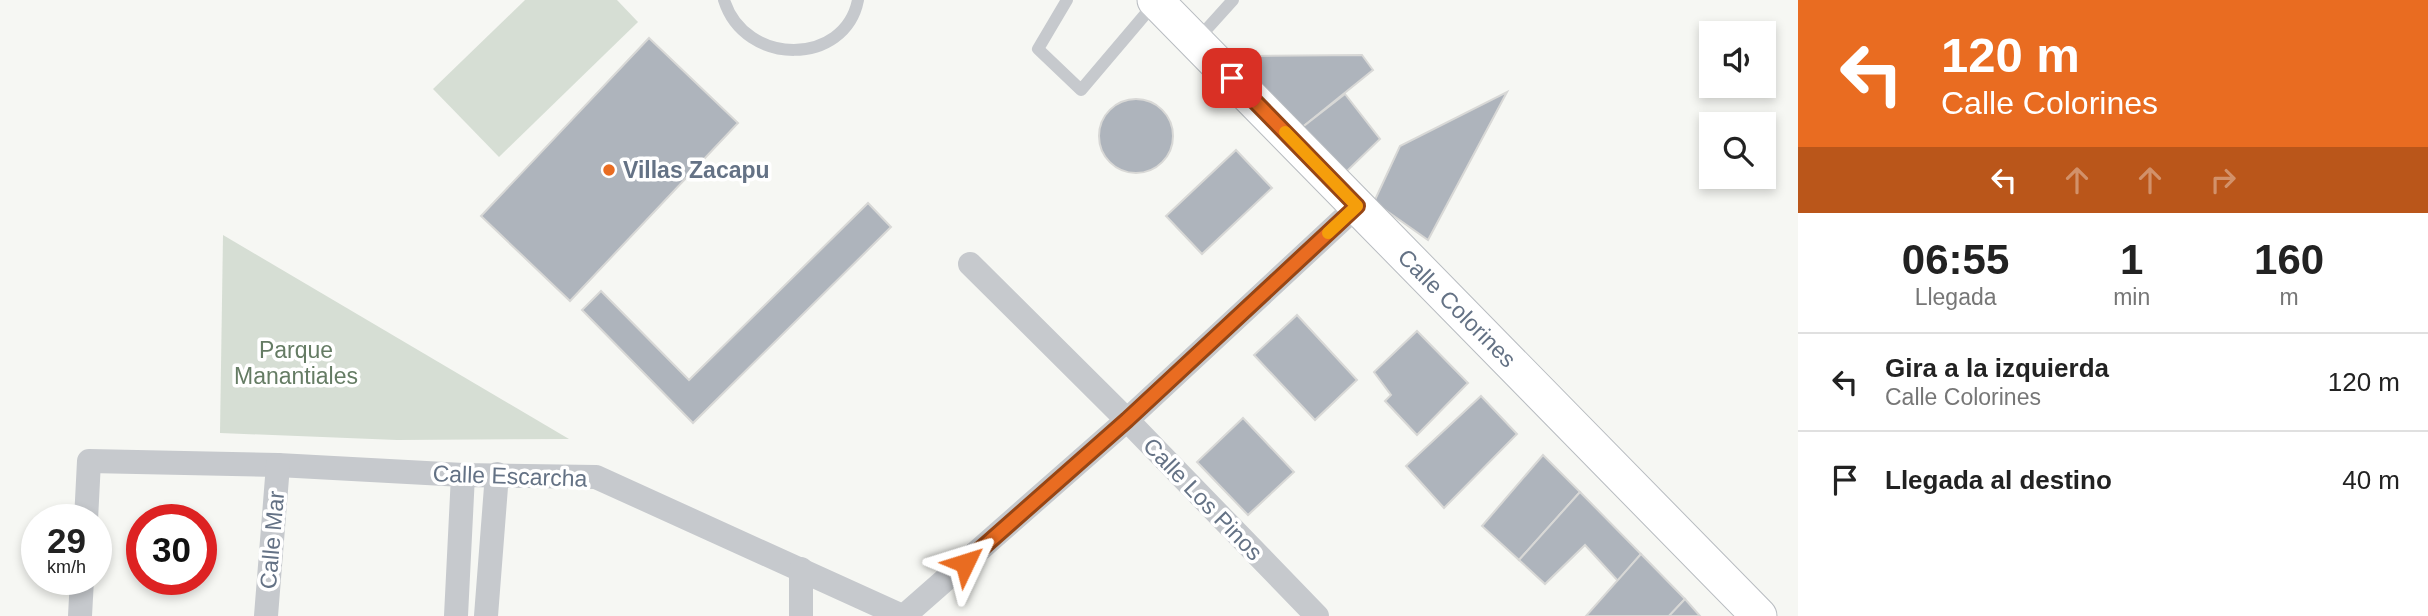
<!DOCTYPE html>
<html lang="es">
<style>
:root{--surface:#fff;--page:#f2f2f2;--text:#222;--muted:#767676;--line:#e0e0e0}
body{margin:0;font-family:Helvetica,sans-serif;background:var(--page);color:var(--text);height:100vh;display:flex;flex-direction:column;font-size:26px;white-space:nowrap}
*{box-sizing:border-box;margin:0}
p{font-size:23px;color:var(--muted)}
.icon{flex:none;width:38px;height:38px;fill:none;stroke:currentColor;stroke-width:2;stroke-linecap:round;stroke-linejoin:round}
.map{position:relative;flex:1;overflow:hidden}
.sheet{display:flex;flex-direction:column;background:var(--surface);width:630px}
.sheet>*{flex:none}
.guide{background:#e96c21;color:#fff;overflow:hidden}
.buttons{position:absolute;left:1699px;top:21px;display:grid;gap:14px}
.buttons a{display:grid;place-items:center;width:77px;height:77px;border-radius:0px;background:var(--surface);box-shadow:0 4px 10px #0003;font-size:35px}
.speed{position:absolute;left:21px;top:504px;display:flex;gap:14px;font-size:35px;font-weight:700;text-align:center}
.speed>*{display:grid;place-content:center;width:91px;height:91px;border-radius:50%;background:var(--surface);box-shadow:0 4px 10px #0003;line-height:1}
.speed small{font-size:18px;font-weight:400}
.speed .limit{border:10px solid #d22;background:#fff;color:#111}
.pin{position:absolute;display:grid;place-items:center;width:60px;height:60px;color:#fff;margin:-30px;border-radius:14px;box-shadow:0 4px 10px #0006}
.me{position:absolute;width:77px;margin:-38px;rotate:49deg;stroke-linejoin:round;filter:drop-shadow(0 0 5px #0008)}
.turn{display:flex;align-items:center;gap:24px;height:147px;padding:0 28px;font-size:32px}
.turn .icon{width:91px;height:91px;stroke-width:2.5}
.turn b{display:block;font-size:49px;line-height:60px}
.lanes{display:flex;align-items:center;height:66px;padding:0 28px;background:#0003;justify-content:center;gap:35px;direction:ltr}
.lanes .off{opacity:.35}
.eta{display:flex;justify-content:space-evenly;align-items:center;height:119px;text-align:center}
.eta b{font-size:42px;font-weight:800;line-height:49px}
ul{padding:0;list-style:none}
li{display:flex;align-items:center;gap:21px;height:98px;padding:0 28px;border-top:2px solid var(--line)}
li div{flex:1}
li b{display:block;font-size:26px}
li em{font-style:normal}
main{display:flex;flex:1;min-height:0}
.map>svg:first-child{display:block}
</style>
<main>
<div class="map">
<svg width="1798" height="616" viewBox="0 0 1798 616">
<rect width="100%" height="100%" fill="#f6f7f3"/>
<g fill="#d6ded4">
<path d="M525,0H617L638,22L499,157L433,89Z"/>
<path d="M223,235L569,439L397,440L220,433Z"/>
</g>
<g fill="#aeb4bc" stroke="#d8d8d6" stroke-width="2">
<path d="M649,38L738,123L570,301L481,216Z"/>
<path d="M1362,55L1373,70L1300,129L1253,80V56Z"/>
<path d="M1507,92L1428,240L1374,202L1400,146Z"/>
<path d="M1345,94L1380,139L1347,171L1300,129Z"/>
<circle cx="1136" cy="136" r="37"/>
<path d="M1236,150L1272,188L1202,254L1166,216Z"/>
<path d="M868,203L891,227L693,423L582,310L601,291L689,380Z"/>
<path d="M1297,315L1357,380L1315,420L1254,355Z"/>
<path d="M1417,331L1468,383L1417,435L1385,401L1391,395L1374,372Z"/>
<path d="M1481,396L1517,434L1444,508L1406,466Z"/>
<path d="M1243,418L1294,472L1248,515L1197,462Z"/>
<path d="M1543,455L1580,492L1519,560L1482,526Z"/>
<path d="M1580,492L1641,554L1618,581L1585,545L1545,584L1519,560Z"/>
<path d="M1641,554L1685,599L1669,616H1586Z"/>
<path d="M1685,599L1700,616H1669Z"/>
</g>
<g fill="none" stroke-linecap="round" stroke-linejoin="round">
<g stroke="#b8bcc1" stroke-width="37">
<path id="secondary" d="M1155,0L1759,616"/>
</g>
<g stroke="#c6c9cd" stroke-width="12">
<path d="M724,0C745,67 845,66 858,0"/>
<path d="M1067,0L1038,49L1081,90L1154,4"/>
<path d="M1196,41L1233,0"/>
</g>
<g stroke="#c6c9cd" stroke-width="24">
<path d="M970,264L1127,420L1317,616"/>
<path d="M86,520L89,461L278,465L463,475L596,477L902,616"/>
<path d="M801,569V616"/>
<path d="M80,616L82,579"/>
<path d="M266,616L278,465"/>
<path d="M456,616L463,475"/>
<path d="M486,616L497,474"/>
<path d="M904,616L1127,420L1357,206"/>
</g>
<use href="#secondary" stroke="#fff" stroke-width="35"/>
</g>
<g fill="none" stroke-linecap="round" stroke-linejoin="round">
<g stroke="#974615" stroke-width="18">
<path id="route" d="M965,563L1127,420L1357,206L1232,78"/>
</g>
<use href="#route" stroke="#e96c21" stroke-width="12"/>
<path stroke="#f59e0b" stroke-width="12" d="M1285,132L1357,206L1328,233"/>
</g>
<circle fill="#e96c21" stroke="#fff" stroke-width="2.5" cx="609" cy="170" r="7"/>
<g text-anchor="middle" stroke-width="7" stroke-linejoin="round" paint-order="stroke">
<g font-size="23" font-weight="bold" fill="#647285" stroke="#fff" text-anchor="start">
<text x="623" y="178">Villas Zacapu</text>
</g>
<g font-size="23" fill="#647285" stroke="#fff">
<text transform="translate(1457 308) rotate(45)" y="8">Calle Colorines</text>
<text transform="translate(510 476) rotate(2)" y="8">Calle Escarcha</text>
<text transform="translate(1203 499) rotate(46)" y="8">Calle Los Pinos</text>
<text transform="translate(272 540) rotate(-85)" y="8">Calle Mar</text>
</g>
<g font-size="23" fill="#657c64" stroke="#fff">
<text x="296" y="358">Parque<tspan x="296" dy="26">Manantiales</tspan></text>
</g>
</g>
</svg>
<div class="buttons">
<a><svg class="icon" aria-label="sound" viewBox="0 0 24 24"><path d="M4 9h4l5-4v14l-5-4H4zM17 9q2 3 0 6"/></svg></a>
<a><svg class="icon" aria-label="search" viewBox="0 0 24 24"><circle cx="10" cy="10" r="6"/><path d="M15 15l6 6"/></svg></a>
</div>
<div class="speed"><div>29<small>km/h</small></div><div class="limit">30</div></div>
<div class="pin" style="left:1232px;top:78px;background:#d93025"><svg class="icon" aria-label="arrive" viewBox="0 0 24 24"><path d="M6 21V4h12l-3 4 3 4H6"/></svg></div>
<svg class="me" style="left:965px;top:563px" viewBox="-20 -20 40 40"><path d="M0-17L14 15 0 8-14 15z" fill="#e96c21" stroke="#fff" stroke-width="4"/></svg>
</div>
<section class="sheet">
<div class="guide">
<div class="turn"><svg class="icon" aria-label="left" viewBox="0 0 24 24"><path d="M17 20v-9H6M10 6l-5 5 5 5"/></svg><div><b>120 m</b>Calle Colorines</div></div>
<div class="lanes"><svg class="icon" aria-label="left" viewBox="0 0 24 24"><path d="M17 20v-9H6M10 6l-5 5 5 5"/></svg><svg class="icon off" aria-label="ahead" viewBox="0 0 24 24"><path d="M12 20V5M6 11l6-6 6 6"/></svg><svg class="icon off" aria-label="ahead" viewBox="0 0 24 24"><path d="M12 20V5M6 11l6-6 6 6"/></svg><svg class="icon off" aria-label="right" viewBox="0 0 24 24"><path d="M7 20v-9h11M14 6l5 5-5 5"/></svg></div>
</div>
<div class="eta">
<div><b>06:55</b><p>Llegada</p></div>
<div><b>1</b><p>min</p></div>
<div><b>160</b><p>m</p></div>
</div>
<ul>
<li><svg class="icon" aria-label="left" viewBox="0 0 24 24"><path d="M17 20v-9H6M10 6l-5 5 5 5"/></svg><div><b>Gira a la izquierda</b><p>Calle Colorines</p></div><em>120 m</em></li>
<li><svg class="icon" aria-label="arrive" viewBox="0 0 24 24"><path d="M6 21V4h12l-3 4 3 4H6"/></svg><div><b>Llegada al destino</b></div><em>40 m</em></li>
</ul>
</section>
</main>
